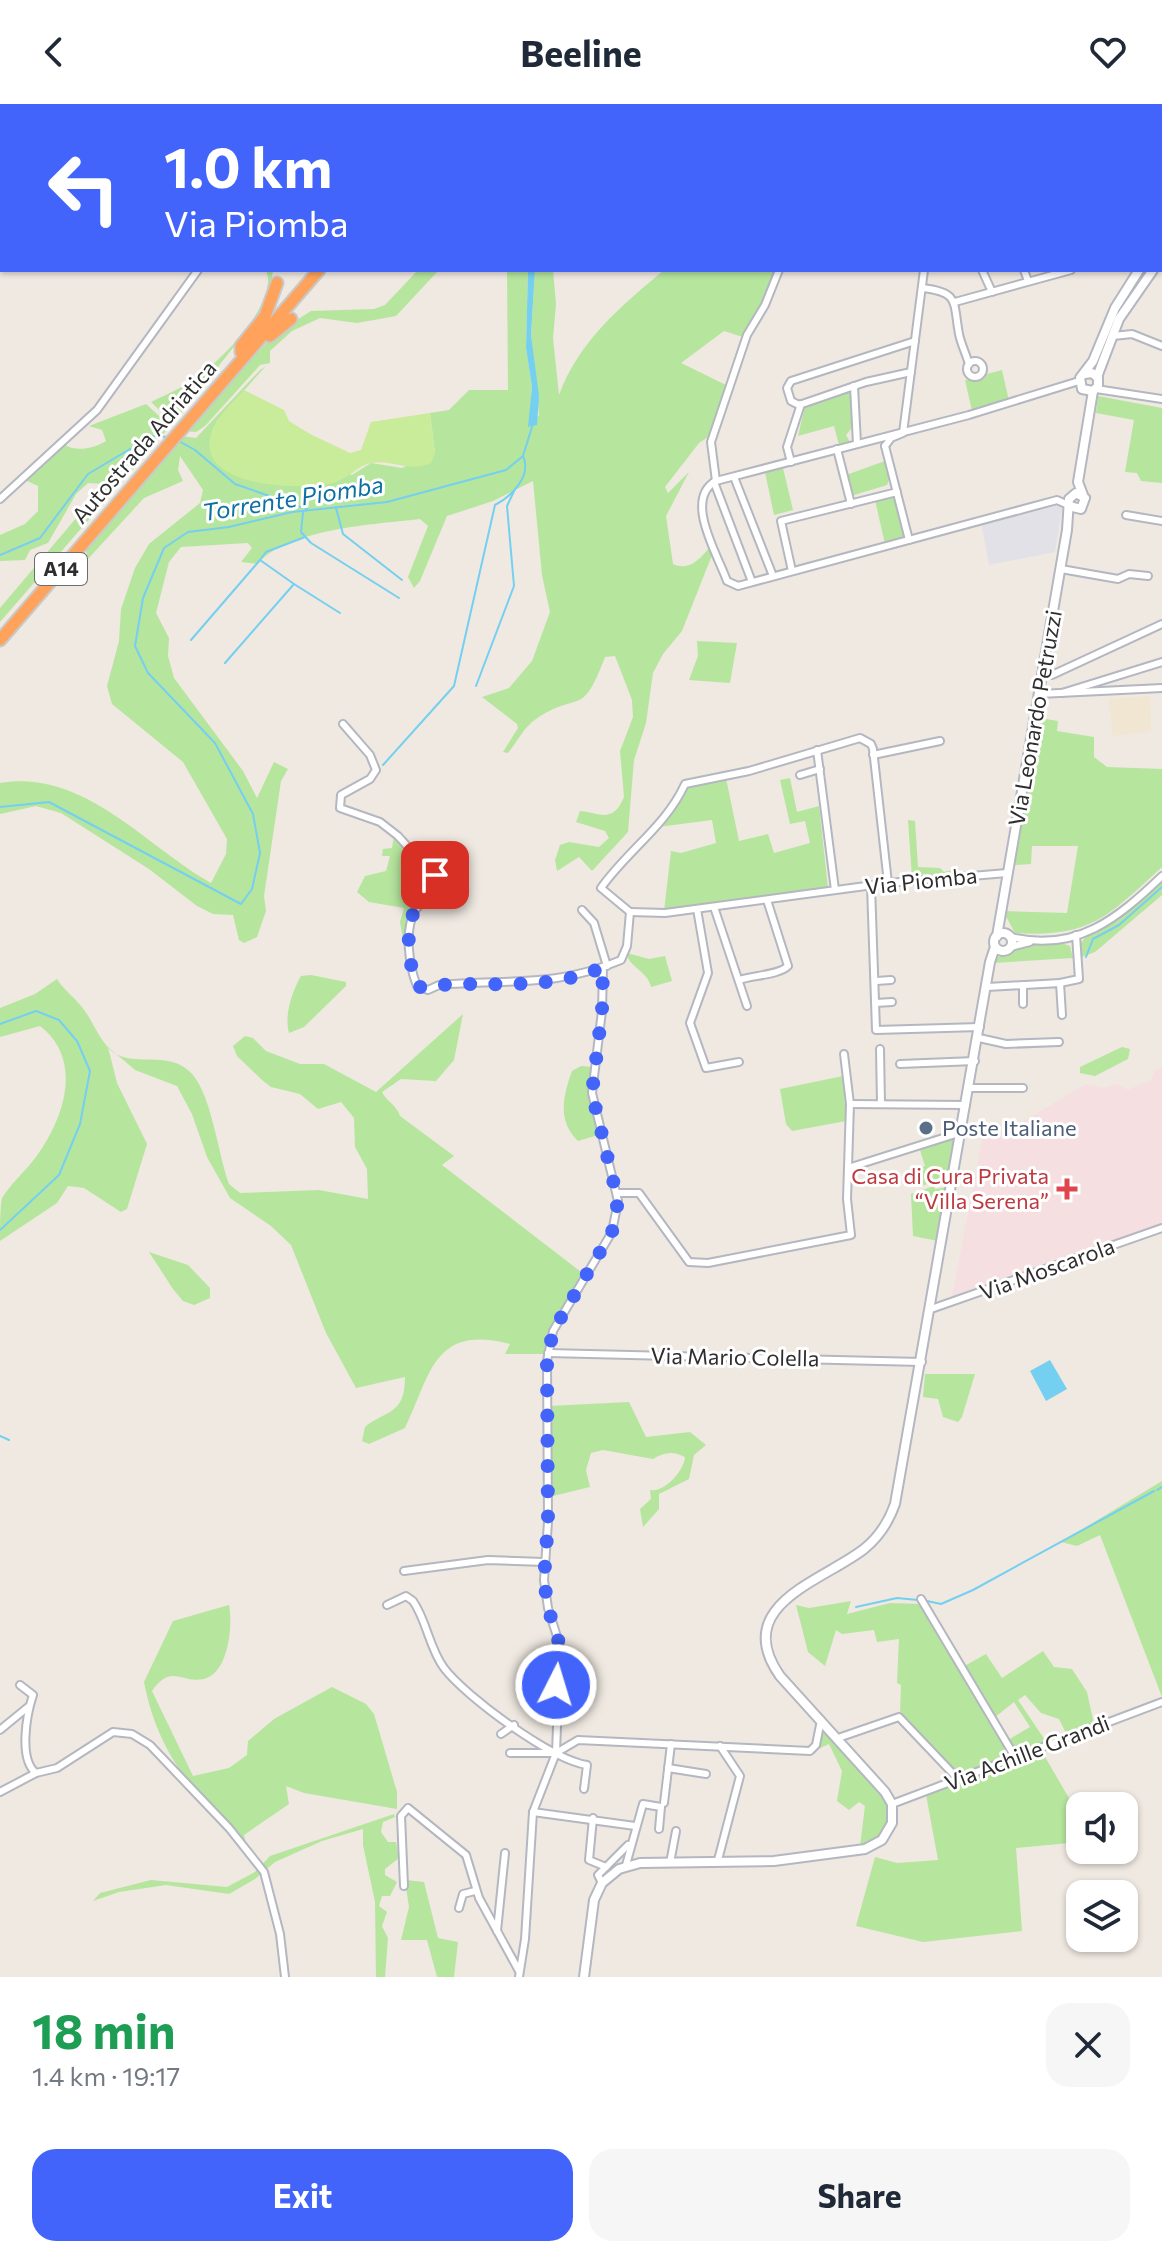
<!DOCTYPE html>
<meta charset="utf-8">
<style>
:root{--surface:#fff;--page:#f6f6f7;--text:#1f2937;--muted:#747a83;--accent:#4264fb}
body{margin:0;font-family:Commissioner,sans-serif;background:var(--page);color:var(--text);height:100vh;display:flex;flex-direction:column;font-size:30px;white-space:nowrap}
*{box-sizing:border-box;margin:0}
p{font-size:26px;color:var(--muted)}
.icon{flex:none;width:44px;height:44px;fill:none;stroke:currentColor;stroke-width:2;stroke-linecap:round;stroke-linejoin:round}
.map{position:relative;height:1873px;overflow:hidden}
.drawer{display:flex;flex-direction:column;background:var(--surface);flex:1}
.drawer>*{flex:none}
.banner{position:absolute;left:0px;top:0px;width:1162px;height:168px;box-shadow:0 2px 6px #0004;background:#4264fb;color:#fff;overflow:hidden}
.tools{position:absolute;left:1066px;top:1688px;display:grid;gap:16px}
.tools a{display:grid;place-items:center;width:72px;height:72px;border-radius:16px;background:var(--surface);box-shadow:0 2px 6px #0004;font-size:40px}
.pin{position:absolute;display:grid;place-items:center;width:68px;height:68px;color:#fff;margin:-34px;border-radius:16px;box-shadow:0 4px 12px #0006}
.me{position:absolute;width:88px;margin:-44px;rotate:5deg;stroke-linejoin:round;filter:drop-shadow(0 0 6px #0008)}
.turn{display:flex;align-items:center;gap:28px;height:168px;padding:0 32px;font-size:36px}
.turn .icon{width:104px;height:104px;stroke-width:2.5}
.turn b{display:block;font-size:56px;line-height:68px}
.round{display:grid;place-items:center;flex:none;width:84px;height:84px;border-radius:24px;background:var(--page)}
.head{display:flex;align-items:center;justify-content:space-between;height:136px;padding:0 32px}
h1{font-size:48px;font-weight:700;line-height:60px;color:#1e9e55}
.primary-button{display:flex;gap:16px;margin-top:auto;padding:16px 32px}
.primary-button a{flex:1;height:92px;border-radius:24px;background:var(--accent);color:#fff;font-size:32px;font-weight:700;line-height:92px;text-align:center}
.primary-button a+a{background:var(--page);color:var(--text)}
header{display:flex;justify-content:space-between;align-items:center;height:104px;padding:0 32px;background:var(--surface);font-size:36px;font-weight:700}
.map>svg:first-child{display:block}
</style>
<header><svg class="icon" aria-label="back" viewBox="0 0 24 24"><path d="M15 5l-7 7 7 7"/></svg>Beeline<svg class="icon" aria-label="heart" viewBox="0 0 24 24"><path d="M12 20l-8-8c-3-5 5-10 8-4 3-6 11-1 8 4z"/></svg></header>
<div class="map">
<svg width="1162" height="1873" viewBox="0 0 1162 1873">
<rect width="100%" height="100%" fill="#efe9e1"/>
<path fill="#e3e1e8" d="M1063,398L1055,448L989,461L981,419Z"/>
<path fill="#f0e6d1" d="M1150,592L1151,627L1113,632L1109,595Z"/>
<path fill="#f5dfe0" d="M1162,963V1122L951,1197L984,1027L1019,1020L1086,980L1104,984L1118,980L1128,986L1151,976L1154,967Z"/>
<g fill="#b6e59e" fill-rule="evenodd">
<path d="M266,166H273L269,199L173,319L151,298C167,290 187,282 199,272C224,253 279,198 266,166Z"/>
<path d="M418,166H439L396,212L357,219L320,214L292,227L270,247V259L260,261L205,322L196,328L183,327L276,229L311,207L374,205L385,201Z"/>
<path d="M507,166H528L526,244L532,283L529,323L539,311L531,231L535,166H553L556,200L553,234L559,291C579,237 621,202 664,166H776L764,196L743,233L724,227L681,259L728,282L711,331L699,339L665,383L668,389L689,368L666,412L673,460C689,467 699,456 709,444L712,451L682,527L663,550L653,569L646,619L634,656L628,728L592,767L579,753L557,767L555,756L560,741L569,738L599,743L609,734L605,727L576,718L580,707C597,708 613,721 624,693L620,647L633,613L632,596L615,552L605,553C581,616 581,585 536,615C524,623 517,638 508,649L503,648L518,624L517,620L482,593L509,584L532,557L550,508L542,471L533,377L493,397L447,412L420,477L414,484L408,473L428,422L420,415C377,420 285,425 258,460L241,458L252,444L248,439L181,443L169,458L156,509L169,534L168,552L174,574L243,667L257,694L274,658L288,665L281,677L264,792L266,807L257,833L244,839L239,836L233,811L213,810L197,802L149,765L61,709L36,702L0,710V679C84,665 144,741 211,779L226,750L227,735L183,658L112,600L107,582L119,537L121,505L135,464L149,440L200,399L203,386L180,352L178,366L183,377L144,394L87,456L86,441L180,332L196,334L260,266L265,263L216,318L352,371L371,359L402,364L435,349L430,309L449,306L469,286H508Z"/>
<path d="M1002,266L1009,297L972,307L965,276L984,275L987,270Z"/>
<path d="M851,288V325L846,331L850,338L839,341L834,322L798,332L805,302Z"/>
<path d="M1098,292L1162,304V379L1141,377L1137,369L1125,368L1134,316L1096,309Z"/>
<path d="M146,300L170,322L0,518V504L105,380L88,379L76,390L48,439L30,446L25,456L0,457V431L25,420L38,407V382L25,376L64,340C75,349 95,344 106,337L102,326L89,322Z"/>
<path d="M885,357L890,373L887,381L851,392L846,371Z"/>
<path d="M783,364L793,406L774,411L765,368Z"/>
<path d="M895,392L906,431L885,440L875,396Z"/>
<path d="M697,537L737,539L730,579L689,576L698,552Z"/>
<path d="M1040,614L1058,617L1057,627L1094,633V653L1107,663L1162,665V763C1109,811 1092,834 1015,829L1003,807L1067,809L1078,742H1032L1031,760L1014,761Z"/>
<path d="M726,674L739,737L768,730L774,749L810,739L805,717L790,720L780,676L790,674L797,708L819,702L828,784L664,807L671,747L681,749L716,739L712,716L658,723L686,682Z"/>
<path d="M908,716L915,717L918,763L940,764L944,768L959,764L956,770H924L912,774Z"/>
<path d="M394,731L435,774L437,783C406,809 407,827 408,865L400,818L404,804L369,798L357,788L365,772L386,767L390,752H382L383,745L392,744Z"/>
<path d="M1162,775V791L1095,848L1079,854V842L1086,832L1117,817Z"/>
<path d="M1059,838L1070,842L1073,854L994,859L996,854L1025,842Z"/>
<path d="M627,849L649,855L665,852L672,877L651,883C648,867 627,862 627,849Z"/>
<path d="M311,871L346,878V882L304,923L289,929C284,911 292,888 301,872Z"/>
<path d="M57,875C64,886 73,892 81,902C95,918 101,946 123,953C145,959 168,950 188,966C211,984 218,1051 229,1080L240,1089L319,1086L368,1095L367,1065L355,1043L354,1014L341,998L318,1005L300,990L271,983L262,976L237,952L233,942L245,932L253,934L266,947L300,960H324L376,988L463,910L454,956L436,977L401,975L382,988C386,997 397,1001 400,1012L454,1052L442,1061L585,1171L558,1215L545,1250H505L510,1240C433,1220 431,1271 405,1324L369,1340L362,1337L365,1323C385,1306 405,1312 405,1273L356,1284L326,1229L291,1141L271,1122L230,1094L207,1053L192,1010L177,982L135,966L108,943L117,979L147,1040L127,1105L121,1108L84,1084L68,1082L57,1099L0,1137C0,1125 0,1103 2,1094C12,1078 27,1066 38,1050C65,1012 83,955 40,922L0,933V904L35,890Z"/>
<path d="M1122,943L1130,945L1128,955L1095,972L1080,969V963Z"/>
<path d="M581,962L592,963L602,1030L578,1037C557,1017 563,992 572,967Z"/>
<path d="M843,972L846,1017L792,1027L786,1020L780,985Z"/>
<path d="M954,1034L947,1074L918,1083L912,1066L925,1062L920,1046Z"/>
<path d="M934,1082L935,1085L948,1083L938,1137L913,1132L911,1090Z"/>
<path d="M149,1148L188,1161L210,1184V1194L194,1201L183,1197L173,1185Z"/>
<path d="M925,1270H975L962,1313L958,1318L943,1313L938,1295L923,1293Z"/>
<path d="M629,1298L646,1333L690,1328L706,1341L694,1351L689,1375L659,1390V1405L643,1423L640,1405L651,1395L650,1386C664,1389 684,1367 685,1353C673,1347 665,1348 653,1355L603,1346L591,1349L586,1366L590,1383L549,1393V1302Z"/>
<path d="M1162,1377V1593L1100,1431L1077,1442L1061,1438Z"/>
<path d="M851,1497L847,1510L890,1499L921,1500L959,1565L986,1550L1002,1574L1043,1547L1054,1563L1072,1565L1087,1588L1094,1620L1067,1631L1059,1615L1041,1609L1025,1591L1018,1596L1047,1639L1041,1646L1080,1713V1738L1016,1744L1022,1827L923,1838L856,1822L875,1753L897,1759L938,1756L925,1685L963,1670L949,1664L900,1610L901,1581L897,1579L899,1535L877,1538L874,1526L842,1530L836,1526L825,1562L808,1548L796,1501L809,1504ZM1014,1598L1030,1623L1008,1636L994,1614Z"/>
<path d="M229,1501C233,1520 229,1569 204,1575C181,1580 172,1559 152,1587L193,1672L229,1664L247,1651L248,1637L274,1615L332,1583L366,1600L374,1610L397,1688V1705L304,1689L286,1682L289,1700L244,1731L247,1743C196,1688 159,1655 144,1578L173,1517Z"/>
<path d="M823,1625C845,1649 936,1726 860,1742L865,1702L859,1698L849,1706L837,1697L842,1667L829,1640L818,1645Z"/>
<path d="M394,1710L395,1713L383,1718L381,1728L388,1738H396L399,1754L385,1765V1771L397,1778L390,1792H382L379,1802L387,1808L382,1822L388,1834L385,1873H376L375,1798L363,1741V1725L322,1737L275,1758L255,1775L229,1790L166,1781L119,1788L93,1797L100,1789L151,1776L227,1783L255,1768L270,1752Z"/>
<path d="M405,1776L424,1778L438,1834L458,1838L454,1873H437L427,1836H401L409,1803Z"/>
</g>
<path fill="#c9ec9a" d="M244,286L284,306L289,317L310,330L350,349L361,346L371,318L430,309L435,349L431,359C409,369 392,355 371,359C357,362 348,375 333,379C302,386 195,385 211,330C216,313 232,299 244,286Z"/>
<g fill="#75cff0">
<path d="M528,166H535L531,231L539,292L537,321L528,323L532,283L526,244Z"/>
<path d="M1050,1256L1067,1285L1046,1297L1030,1267Z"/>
</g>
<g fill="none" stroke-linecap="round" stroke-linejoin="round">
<g stroke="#75cff0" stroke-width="2">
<path d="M654,0H662"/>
<path d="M177,336L195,346L235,380L307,405"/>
<path d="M336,404L343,430L402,476"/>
<path d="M303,408L301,428L311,439L399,494"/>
<path d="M0,451L40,434L88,370L152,332L167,333"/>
<path d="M294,480L340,509"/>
<path d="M191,536L260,456"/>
<path d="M225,559L294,480L260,456L266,448L305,433"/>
<path d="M476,582L514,482L507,402L515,385"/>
<path d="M383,661L454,582L495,401C512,392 532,372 523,352"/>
<path d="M0,703L49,698L241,800L252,785L260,749L253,710L215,639L148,569L135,542L143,494L164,444L188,428L229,423L292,408L387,398L506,366L523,352L532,323"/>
<path d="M1086,853L1093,835L1119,821L1162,783"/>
<path d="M0,920L36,907L59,916L77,937L90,967L80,1020L59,1071L0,1126"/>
<path d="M0,1332L9,1336"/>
<path d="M1157,1386L1162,1383"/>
<path d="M927,1497L941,1500L973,1486L1154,1387"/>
<path d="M856,1503L897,1494L918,1496"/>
</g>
<g stroke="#b4b7c1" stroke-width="10">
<g id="street">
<path d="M307,0L308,2"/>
<path d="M332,0L333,2"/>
<path d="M357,0L358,2"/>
<path d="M634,0L636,2"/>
<path d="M1030,0L1034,2"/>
<path d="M370,2L373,0"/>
<path d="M699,2V0"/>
<path d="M886,2L887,0"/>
<path d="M982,166L992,188"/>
<path d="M1024,166L1028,177"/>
<path d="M922,184C960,188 953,198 959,230C961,240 966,250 969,260"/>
<path d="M955,198L1071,166"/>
<path d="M1113,232L1132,230L1162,242"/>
<circle cx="975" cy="265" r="8"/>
<path d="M911,268L866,278L799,301L791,297L787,284L791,277L915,237"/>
<path d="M854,282L857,340"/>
<path d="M1096,285L1162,295"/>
<path d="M885,342L891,334L903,329L924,166"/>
<path d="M885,342L909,436"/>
<path d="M837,345L851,400"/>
<path d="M791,358L787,343L801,300"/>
<path d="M734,373L773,472"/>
<path d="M716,377L711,338L747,231L765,201L779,166"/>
<path d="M714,378L752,478"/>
<path d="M0,395L97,306L198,166"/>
<path d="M1068,401L1057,396L738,482L727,477C718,451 683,395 716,377L969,311L1079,277"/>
<path d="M1126,411L1162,417"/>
<path d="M1061,465L1118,475L1129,470L1148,472"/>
<path d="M792,467L781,417L897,388"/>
<path d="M1042,571H1052L1162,520"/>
<path d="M1062,589L1162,558"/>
<path d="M1039,590L1162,584"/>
<path d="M343,620L370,651L376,666L370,675L341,691L340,704L380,718L398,732L438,776L437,785C430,792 420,797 415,807C404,826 409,862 417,882L428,886L439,881C507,875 555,884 621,856L627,842L630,808"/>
<path d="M817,646L835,786"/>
<path d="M873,651L940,637"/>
<path d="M800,671L820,665"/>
<path d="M871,782L876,926L980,923"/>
<path d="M714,803L747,902"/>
<path d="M697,805L708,869L690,919L706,964L739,958"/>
<path d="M582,806L594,819L607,862"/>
<path d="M630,808L601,784C627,747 666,722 685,680L749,667L860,634L871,640L873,645L888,779"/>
<path d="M630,808L665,809L888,779L1007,769"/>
<path d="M1011,833C1077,849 1118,814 1162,772"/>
<path d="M1011,843L1030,838"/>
<path d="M739,876C754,871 779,871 788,862L767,796"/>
<path d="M876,877L891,876"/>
<path d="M1060,879L1079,875L1076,831"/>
<path d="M1023,881V900"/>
<path d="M987,883L1060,879L1062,911"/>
<path d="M876,899L892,898"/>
<path d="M979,934L1006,940L1059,938"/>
<path d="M880,945L881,1000"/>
<path d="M900,960L975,957"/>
<path d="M970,984H1023"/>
<path d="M850,1000L966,1001"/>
<path d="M848,1064L962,1028"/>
<path d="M618,1089H639L689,1158L708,1159L851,1131L847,1095L850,1000L844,950"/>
<path d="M931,1205L1162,1124"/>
<path d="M548,1249L922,1258"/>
<path d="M404,1467L488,1456L544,1458"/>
<path d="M921,1495L1015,1653"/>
<path d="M387,1501L406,1492L413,1497C427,1517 429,1544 444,1564C466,1593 552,1656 587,1661L584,1685"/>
<path d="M20,1581L33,1591C27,1609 18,1655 36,1669L57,1664L113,1628L132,1630L150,1641L229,1724L264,1768L280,1830L285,1873"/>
<path d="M0,1626L28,1603"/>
<path d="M501,1630L514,1621"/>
<path d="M838,1634L899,1613L958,1675"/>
<path d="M510,1649H553"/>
<path d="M556,1649L560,1542L548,1504L544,1476L548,1418L547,1257L553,1227L612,1128L618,1097L592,989L602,907L603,863"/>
<path d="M668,1664L706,1670"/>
<path d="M0,1688L36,1669"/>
<path d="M664,1699L671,1640"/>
<path d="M892,1700L1162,1598"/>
<path d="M533,1708L635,1722"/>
<path d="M593,1714L589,1756L606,1763"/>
<path d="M718,1756L740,1672L720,1642"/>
<path d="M670,1759L676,1727"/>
<path d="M626,1761L643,1700L661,1703L659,1725"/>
<path d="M602,1779L598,1771L628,1741"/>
<path d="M404,1782L401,1712L408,1704L466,1751L479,1794L519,1867"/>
<path d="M459,1804L463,1790L475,1787"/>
<path d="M497,1827L505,1749"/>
<path d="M519,1873L525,1835L533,1708L556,1649L578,1636L810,1647L816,1641L821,1616"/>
</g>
</g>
<g stroke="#b4b7c1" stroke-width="12">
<g id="secondary">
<path d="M1160,137L1162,136"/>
<path d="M1160,160L1162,161"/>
<path d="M1085,270L1092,269L1098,274V282L1093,287L1082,285L1080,274L1093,257L1115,204L1139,166"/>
<path d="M1097,273L1119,215L1153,166"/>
<path d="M1083,391L1078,378L1093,287"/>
<circle cx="1003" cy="838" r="9"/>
<path d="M997,832L1067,426L1069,395L1076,389L1085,394L1081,405L1069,402"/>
<path d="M584,1873L594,1796L602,1779L619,1765L640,1759L774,1757L865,1745L882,1736L892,1719V1700L885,1688L780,1572C730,1501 823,1477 864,1445C879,1433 889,1417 895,1400L990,858L995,843"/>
</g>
</g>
<g stroke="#c9c9c9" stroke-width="15">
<g id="highway">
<path d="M431,2L433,0"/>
<path d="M461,2L463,0"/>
<path d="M270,232L291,215"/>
<path d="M241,248V242L265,212L277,179"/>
<path d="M0,536L319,166"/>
</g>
</g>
<use href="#street" stroke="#fff" stroke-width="6"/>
<use href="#secondary" stroke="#fff" stroke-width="8"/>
<use href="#highway" stroke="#ffa35c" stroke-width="11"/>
</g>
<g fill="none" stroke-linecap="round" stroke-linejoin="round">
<path stroke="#4264fb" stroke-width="14" stroke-dasharray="0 25.2" d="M435,771L437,785C431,791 423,795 418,801C403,821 409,861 417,882C430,887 439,880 453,880C500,880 559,884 603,863L602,907L592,989L618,1097L612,1128L553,1227L547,1257L548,1418L544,1476L548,1504L560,1542L556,1581"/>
</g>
<circle fill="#5c6f8a" stroke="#fff" stroke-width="3" cx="926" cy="1024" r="8"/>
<path fill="#e0444e" stroke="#fff" stroke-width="3" d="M1063 1073h8v8h8v8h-8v8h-8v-8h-8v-8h8z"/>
<g text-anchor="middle" stroke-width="6" stroke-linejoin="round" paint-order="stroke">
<rect fill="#fff" stroke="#6d6d6d" stroke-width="2" x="35" y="449" width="52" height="32" rx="6"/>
<g font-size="20" font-weight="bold" fill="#2e2e2e">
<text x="61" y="472">A14</text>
</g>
<g font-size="22" fill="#2e2e2e" stroke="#fff">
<text transform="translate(144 338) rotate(-49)" y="8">Autostrada Adriatica</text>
<text transform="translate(1035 614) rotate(-80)" y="8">Via Leonardo Petruzzi</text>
<text transform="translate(921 777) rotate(-6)" y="8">Via Piomba</text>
<text transform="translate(1047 1165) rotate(-20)" y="8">Via Moscarola</text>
<text transform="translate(735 1253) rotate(1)" y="8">Via Mario Colella</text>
<text transform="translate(1027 1649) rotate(-21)" y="8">Via Achille Grandi</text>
</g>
<g font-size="22" fill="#4e5e75" stroke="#fff" text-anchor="start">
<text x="942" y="1032">Poste Italiane</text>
</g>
<g font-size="22" fill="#be3a42" stroke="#fff" text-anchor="end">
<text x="1049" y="1080">Casa di Cura Privata<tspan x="1049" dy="25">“Villa Serena”</tspan></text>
</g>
<g font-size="24" font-style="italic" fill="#0d6fa3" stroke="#fff">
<text transform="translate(293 395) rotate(-9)" y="8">Torrente Piomba</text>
</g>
</g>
</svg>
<div class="tools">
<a><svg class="icon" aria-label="sound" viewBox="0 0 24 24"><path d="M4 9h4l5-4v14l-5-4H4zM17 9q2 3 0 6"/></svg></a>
<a><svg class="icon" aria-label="layers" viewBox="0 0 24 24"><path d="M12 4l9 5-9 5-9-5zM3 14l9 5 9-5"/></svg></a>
</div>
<div class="pin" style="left:435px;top:771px;background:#d93025"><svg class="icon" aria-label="arrive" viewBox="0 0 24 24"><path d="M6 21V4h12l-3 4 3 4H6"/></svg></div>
<svg class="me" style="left:556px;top:1581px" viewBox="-20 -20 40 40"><circle r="17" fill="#4264fb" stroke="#fff" stroke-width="3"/><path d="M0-11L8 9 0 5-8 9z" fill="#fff"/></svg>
<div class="banner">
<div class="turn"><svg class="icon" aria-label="left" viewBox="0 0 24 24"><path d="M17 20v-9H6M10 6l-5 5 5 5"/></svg><div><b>1.0 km</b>Via Piomba</div></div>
</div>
</div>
<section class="drawer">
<div class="head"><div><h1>18 min</h1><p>1.4 km · 19:17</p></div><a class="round"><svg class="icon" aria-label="close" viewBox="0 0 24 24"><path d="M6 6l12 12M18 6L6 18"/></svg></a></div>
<div class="primary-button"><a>Exit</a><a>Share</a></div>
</section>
